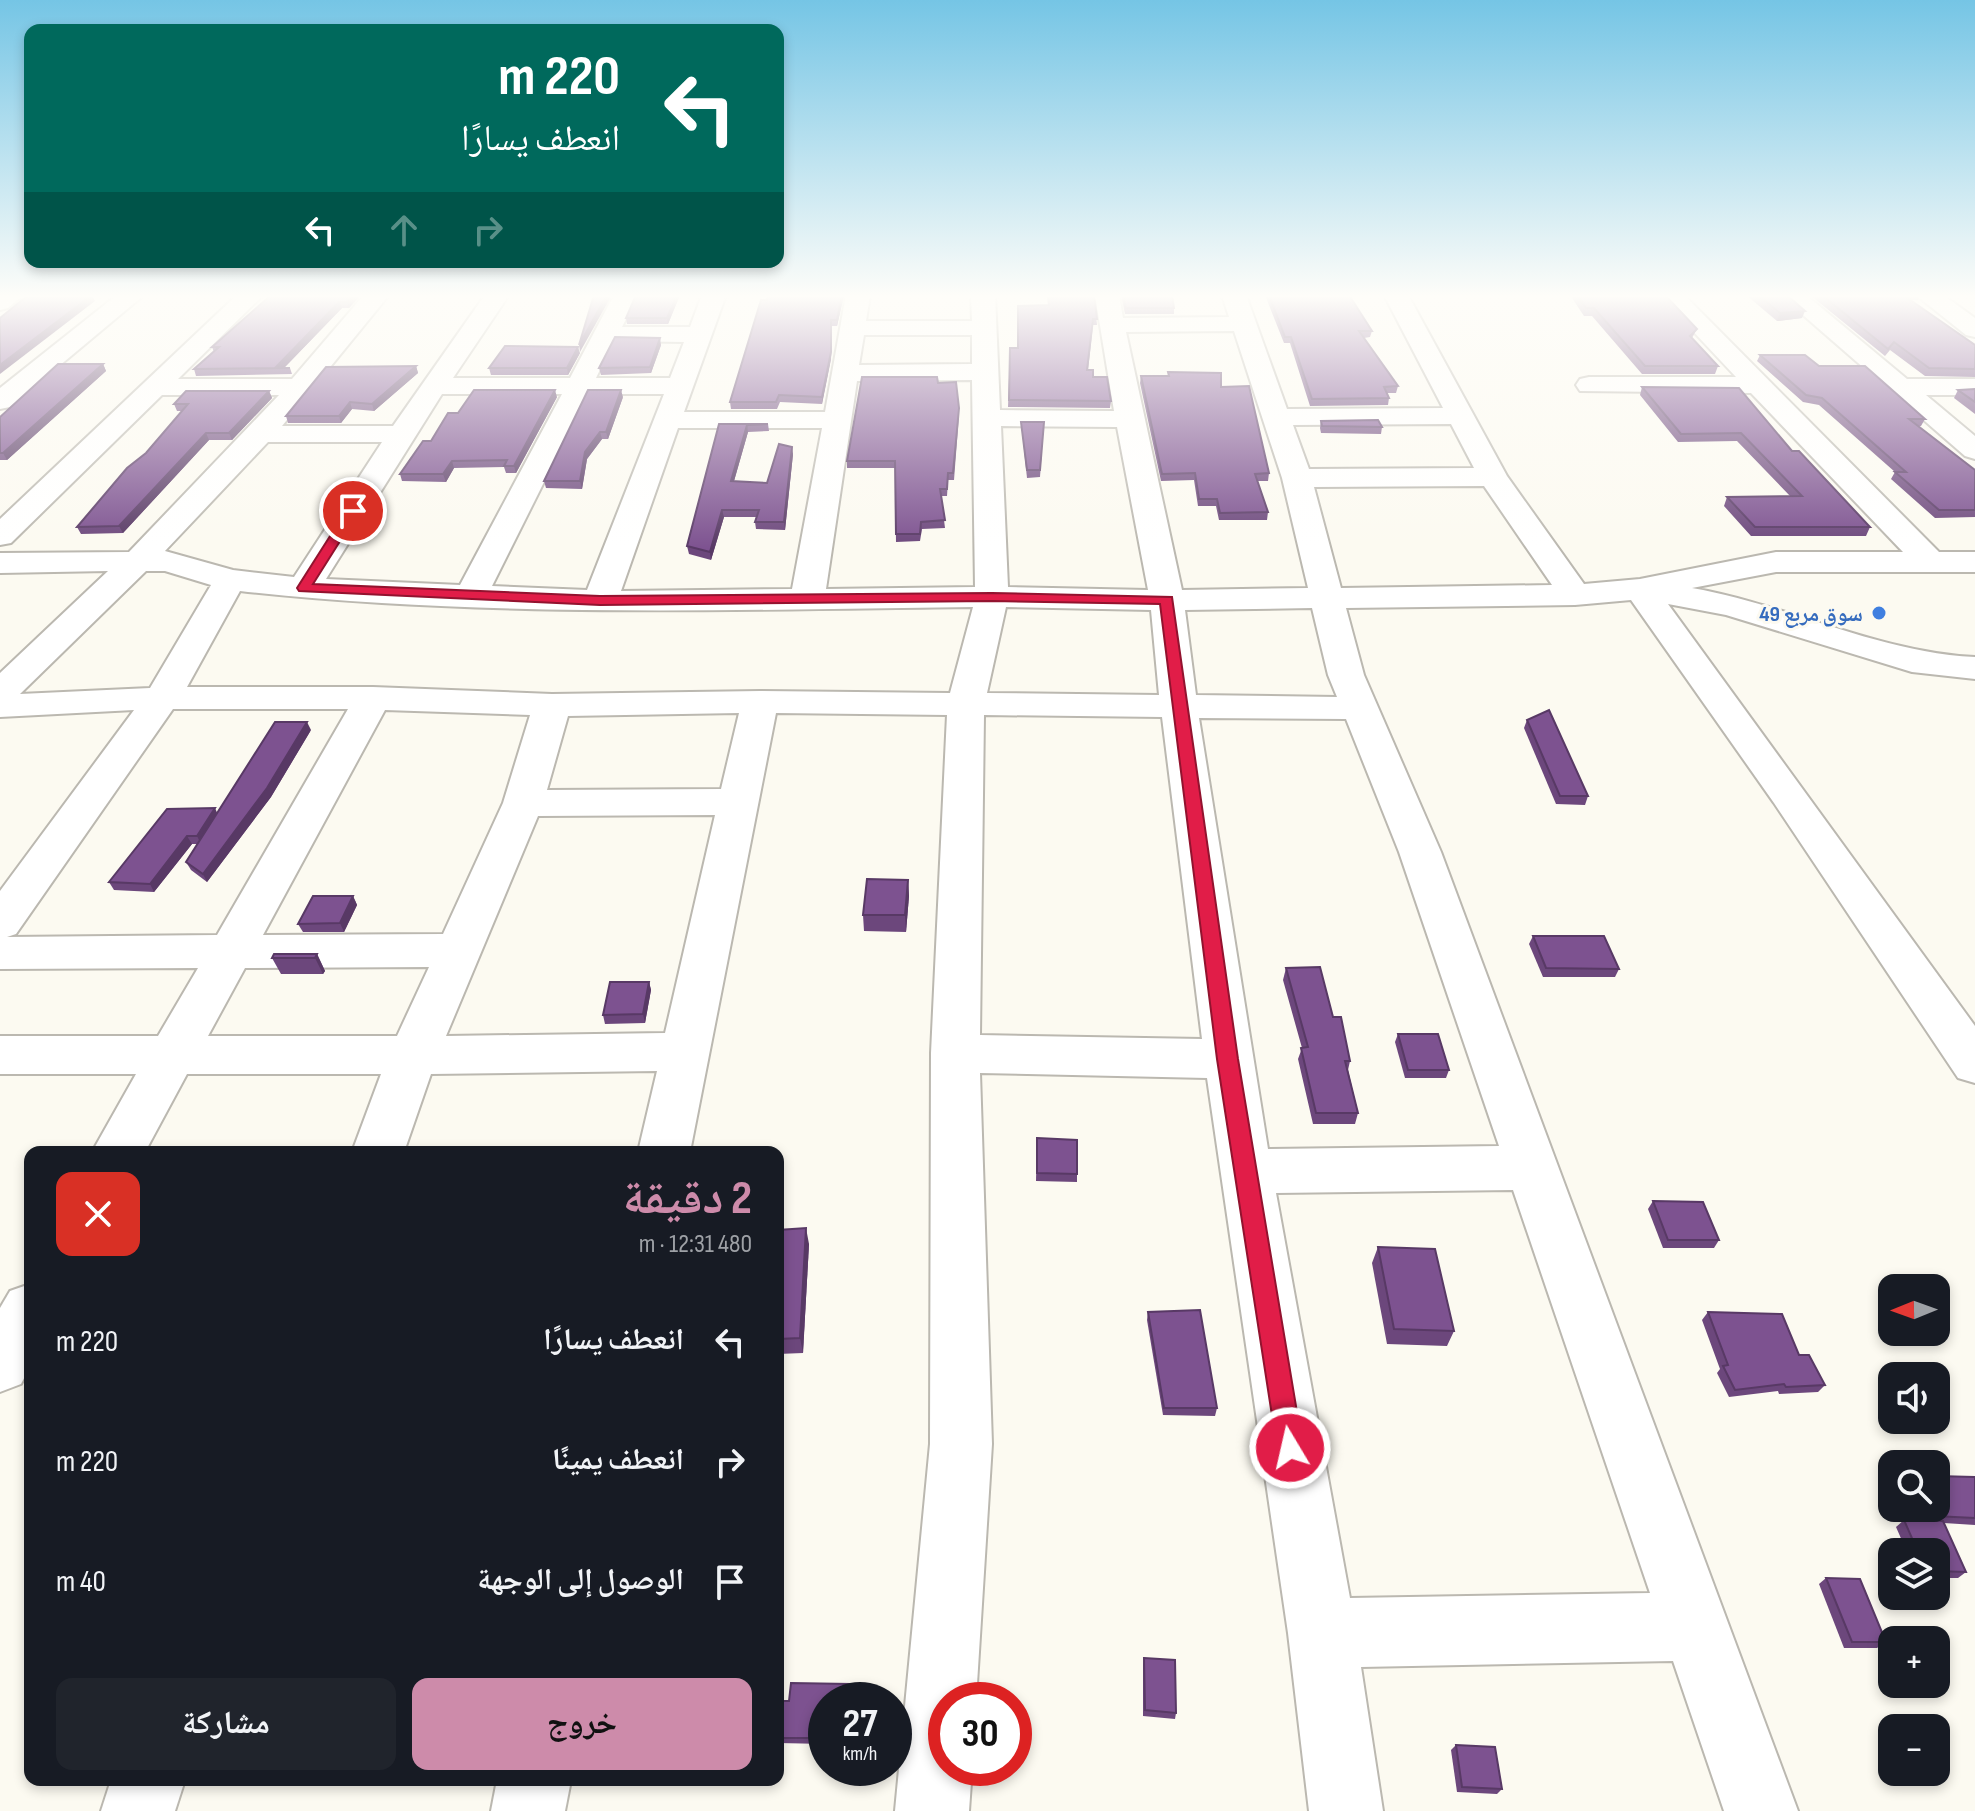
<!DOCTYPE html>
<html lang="ar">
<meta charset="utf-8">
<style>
:root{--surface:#171b24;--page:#20242c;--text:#f1f3f6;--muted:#9ea1a6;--accent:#cd8baa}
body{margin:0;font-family:"Sofia Sans Condensed","Noto Naskh Arabic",sans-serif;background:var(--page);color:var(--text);direction:rtl;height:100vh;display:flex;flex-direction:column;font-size:30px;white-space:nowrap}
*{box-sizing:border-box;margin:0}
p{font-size:26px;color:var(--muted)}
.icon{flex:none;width:44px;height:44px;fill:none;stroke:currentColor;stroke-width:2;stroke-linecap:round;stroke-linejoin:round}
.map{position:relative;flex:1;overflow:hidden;direction:ltr}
.details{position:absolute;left:24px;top:1146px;width:760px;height:640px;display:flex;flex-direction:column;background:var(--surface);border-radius:16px;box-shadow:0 4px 12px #0003;direction:rtl}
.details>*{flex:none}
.banner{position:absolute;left:24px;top:24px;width:760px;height:244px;border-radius:16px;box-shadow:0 4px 12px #0003;direction:rtl;background:#00695c;color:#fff;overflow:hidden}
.needle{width:52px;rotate:269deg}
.buttons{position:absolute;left:1878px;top:1274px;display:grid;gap:16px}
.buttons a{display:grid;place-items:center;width:72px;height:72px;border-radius:16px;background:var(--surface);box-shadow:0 4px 12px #0003;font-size:40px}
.speed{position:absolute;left:808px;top:1682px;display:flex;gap:16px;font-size:40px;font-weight:700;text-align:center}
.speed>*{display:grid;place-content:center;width:104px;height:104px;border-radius:50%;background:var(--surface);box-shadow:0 4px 12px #0003;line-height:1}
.speed small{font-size:20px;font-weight:400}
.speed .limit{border:12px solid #d22;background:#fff;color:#111}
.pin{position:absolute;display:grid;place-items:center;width:68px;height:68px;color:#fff;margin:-34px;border:4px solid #fff;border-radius:50%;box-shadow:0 2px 8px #0007}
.me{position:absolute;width:88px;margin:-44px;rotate:351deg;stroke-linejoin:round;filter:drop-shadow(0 0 6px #0008)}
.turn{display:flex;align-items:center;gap:28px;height:168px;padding:0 32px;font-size:36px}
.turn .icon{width:104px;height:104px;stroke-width:2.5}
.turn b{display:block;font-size:56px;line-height:68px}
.lanes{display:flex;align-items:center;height:76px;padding:0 32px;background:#0003;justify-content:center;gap:40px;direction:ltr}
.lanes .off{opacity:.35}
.round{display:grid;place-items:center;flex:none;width:84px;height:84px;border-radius:16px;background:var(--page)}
.overview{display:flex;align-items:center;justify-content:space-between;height:136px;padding:0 32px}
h1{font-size:48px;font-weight:700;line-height:60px;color:var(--accent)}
.action{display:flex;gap:16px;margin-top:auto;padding:16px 32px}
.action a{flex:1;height:92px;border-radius:16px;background:var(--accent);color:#111;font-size:32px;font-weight:700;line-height:92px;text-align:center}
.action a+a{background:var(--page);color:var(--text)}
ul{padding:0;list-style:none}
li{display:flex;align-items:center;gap:24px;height:120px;padding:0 32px}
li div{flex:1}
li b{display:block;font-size:30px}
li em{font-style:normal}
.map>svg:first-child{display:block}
</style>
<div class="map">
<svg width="1975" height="1811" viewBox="0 0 1975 1811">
<rect width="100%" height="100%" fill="#fcfaf1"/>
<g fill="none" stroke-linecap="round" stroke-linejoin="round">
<g stroke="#bbb8b0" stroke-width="4">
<g id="minor">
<path d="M0,295H23L8,308L0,310Z"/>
<path d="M117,295H144L10,407L0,409V388Z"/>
<path d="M237,295H263L178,379H292L364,295H389L282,426H393L485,295H509L453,378H570L614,295H638L622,327H690L702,295H726L684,412H825L846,295H870L866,321H972L971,295H995L1000,410L1114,411L1095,295H1119L1123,318L1229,317L1222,295H1246L1287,409L1443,408L1384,295H1408L1507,476L1584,584L1640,579L1776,552H1903L1751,393L1580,391L1576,385L1580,379L1589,377H1736L1659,295H1684L1939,552H1975V572H1776L1692,588C1789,605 1877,652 1975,657V679L1912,672L1726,615L1668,604L1975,1026V1083L1958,1078L1774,803L1631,600L1575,605L1346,608L1364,675L1441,852L1798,1811H1724L1673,1661L1361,1667L1383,1811H1309L1288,1633L1207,1078L980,1073L992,1444L976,1700H946V1768H972L969,1811H895L930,1444L931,1053L947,715L776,713L690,1152H638L657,1071L431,1074L404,1152H352L381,1074H187L145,1152H92L136,1074H0V1036H158L198,968L0,969V891L134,710L0,717V673L108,571L0,573V553L129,552L279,395H162L11,543L0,545V519ZM1234,331L1282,478L1308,588L1182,590L1126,332ZM864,335H972V364L859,365ZM614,341L684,342L670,378H596ZM972,380L975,587L826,589L857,381ZM442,394H562L460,585L326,579ZM588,394H664L587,590L492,586ZM1451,424L1474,468L1309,469L1293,425ZM1001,426L1117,427L1148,590L1008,587ZM678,428H822L792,589L621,591ZM268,442H382L294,577L233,570L165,551ZM1484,486L1552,585L1341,588L1314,487ZM146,571H165L211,585L150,688L20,694ZM240,591C483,618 729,610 973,607L950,693L760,691L552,694L373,687H187ZM1006,607L1151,610L1159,695L987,693ZM1312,608L1328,675L1337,697L1196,695L1185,610ZM173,709H348L217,935L7,937L16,934ZM385,710L530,715L503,803L443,934L263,935ZM739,713L721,789L547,790L568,716ZM984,715L1162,717L1202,1039L980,1035ZM1199,718L1346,719L1399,852L1499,1146L1268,1149ZM715,815L665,1033L446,1036L538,816ZM429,967L397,1036H208L245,968ZM1513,1190L1650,1593L1350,1598L1276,1193Z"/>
<path d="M1780,295H1806L1907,379H1975V395H1926L1975,436V459L1965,456Z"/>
<path d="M1916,295H1943L1975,318V337L1966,335Z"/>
<path d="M30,1284V1367L21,1384L0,1392V1308L10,1291Z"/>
<path d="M111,1780H185L175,1811H101Z"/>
<path d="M497,1780H571L565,1811H491Z"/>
</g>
</g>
<use href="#minor" fill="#fff" fill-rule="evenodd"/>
</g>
<g fill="#6c477c">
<path d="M271,295H361L349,308H342L284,368H290L292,374L196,376L194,369L214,352L212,347Z"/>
<path d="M680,295L668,324H627L626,318Z"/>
<path d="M768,295H844L837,326H832L831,359L822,404L780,402L777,409H731L730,402Z"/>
<path d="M1047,295H1094L1097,325H1093L1088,370L1111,401L1110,408L1008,407L1010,348H1018L1048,305Z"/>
<path d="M1121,295H1172L1174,308V314H1125Z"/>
<path d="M1265,295H1349L1372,331L1370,337L1364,338L1398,386L1396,393H1387L1389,398L1388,405L1310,406L1290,343H1284Z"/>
<path d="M1570,295H1665L1697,329L1692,338L1718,366L1715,374H1642L1592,316H1584Z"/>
<path d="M1746,295H1787L1802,318L1777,321Z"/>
<path d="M1810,295H1920L1918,300H1910L1975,345V377L1925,376L1890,350L1885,356Z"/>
<path d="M661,345L651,373L601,375L599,368Z"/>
<path d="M580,353L568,375H491L489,368Z"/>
<path d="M1760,355L1819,366L1925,419L1921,426H1918L1975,470V517L1935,518L1891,479L1895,472L1819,405L1803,402L1757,361Z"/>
<path d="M103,364L106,371L7,460H0V417Z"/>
<path d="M416,366L418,373L374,411L352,409L341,423H288L286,416Z"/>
<path d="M1168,372L1221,387L1269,473L1268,481H1257L1268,512L1267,520H1219L1216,506H1198L1194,480L1161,481L1140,383L1141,376H1168Z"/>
<path d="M938,383L959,415L954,480H948L947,496H941L945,528L922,529L920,541L896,542L895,468H847V461Z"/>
<path d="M1642,387L1792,451L1870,527L1866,536H1751L1724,506L1727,497L1790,496L1737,441L1678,442L1640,395Z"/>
<path d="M1975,389V414L1954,398L1958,390Z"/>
<path d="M269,391L272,398L232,440H209L123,533L81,534L77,527L146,453L182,411H177L174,404Z"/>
<path d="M557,397L516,473H506L504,467L454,468L446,482L402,481L400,474L458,413Z"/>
<path d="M623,397L608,439H602L587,459L582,489L546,488L544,481Z"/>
<path d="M1321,421L1382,427L1381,434L1321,433L1320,428Z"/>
<path d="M1021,422H1044L1040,477L1027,478Z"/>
<path d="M719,424H768L769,431L748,432L734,481L767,483L793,454L785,530L756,529L755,522L756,517H724L711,560L689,554L687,546Z"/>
<path d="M1527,720L1588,796L1585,805L1556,804L1524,728Z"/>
<path d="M311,730L271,797L207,882L191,870L186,862L197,844H192L154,892L114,890L109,882L217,813Z"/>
<path d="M908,880L909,896L906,932L864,931L863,915Z"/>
<path d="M353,896L357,905L344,932H303L298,924Z"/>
<path d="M1533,936L1619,969L1615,977H1543L1529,944Z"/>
<path d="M317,954L325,971L323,974H281L272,958Z"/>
<path d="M1286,968L1333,1017L1350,1061L1348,1070L1358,1113L1355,1124H1313L1298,1059L1302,1048L1283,980Z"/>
<path d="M649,982L651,990L645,1023L605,1024L603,1015Z"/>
<path d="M1398,1034L1449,1070L1446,1078H1405L1395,1042Z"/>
<path d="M1037,1138L1077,1174V1182L1036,1181Z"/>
<path d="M1653,1201L1719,1240L1714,1248H1663L1648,1209Z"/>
<path d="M778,1230L809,1244L803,1353L778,1354Z"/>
<path d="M1378,1247L1454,1331L1447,1346L1387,1344L1372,1263Z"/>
<path d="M1148,1312L1217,1408L1215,1416L1163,1415L1147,1320Z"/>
<path d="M1708,1312L1799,1355L1825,1385L1818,1392L1779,1394L1778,1391L1729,1397L1717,1373L1720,1369L1702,1320Z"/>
<path d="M1975,1477V1525L1944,1523L1966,1572L1958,1578H1936V1552H1907L1896,1527L1904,1520L1906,1521L1900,1508H1936Z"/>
<path d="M1826,1578L1886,1642L1877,1648H1844L1819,1584Z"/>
<path d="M1144,1658L1176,1713L1175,1719L1143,1716V1664Z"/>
<path d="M850,1684L851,1690L826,1700V1744L778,1743V1701H789Z"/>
<path d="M1456,1745L1502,1789L1497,1794L1457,1792L1451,1750Z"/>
</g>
<g fill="#583965">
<path d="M92,295L95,301L0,374V365Z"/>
<path d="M353,295H361L349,308L347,302Z"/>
<path d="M607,295H612L580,352L579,345Z"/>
<path d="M677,295H680L668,324L667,318Z"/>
<path d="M842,295H844L837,326V320Z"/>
<path d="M339,302L342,308L284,368H275Z"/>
<path d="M1805,311L1802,318L1777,321L1780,313Z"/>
<path d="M832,326L831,359L822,404V397Z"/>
<path d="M660,338L661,345L651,373L650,367Z"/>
<path d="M578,347L580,353L568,375L567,368Z"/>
<path d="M103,364L106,371L7,460L3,453Z"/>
<path d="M416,366L418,373L374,411L372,404Z"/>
<path d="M555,390L557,397L516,473L514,466Z"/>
<path d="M621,390L623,397L608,439L606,432Z"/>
<path d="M269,391L272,398L232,440L229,433Z"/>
<path d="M350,402L352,409L341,423L339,416Z"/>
<path d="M747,425L748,432L732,488L731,481Z"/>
<path d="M600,432L602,439L587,459L582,489L580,481L585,452Z"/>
<path d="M206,433L209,440L123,533L119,526Z"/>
<path d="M792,447L793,454L785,530L784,522Z"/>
<path d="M452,461L454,468L446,482L443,474Z"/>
<path d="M722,510L724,517L711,560L710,552Z"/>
<path d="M307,722L311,730L271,797L207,882L203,874Z"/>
<path d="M215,808L219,817L201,844L197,836Z"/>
<path d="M187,836L192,844L154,892L150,884Z"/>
<path d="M908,880L909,896L906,932L905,915Z"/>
<path d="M353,896L357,905L344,932L340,923Z"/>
<path d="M317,954L325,971L323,974L315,958Z"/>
<path d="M649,982L651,990L645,1023L643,1014Z"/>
<path d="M806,1228L809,1244L803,1353L800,1338Z"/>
</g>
<g fill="#7d5290" stroke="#583965" stroke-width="2">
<path d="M92,295L0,365V318L26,297Z"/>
<path d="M271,295H353L347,302H339L275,368H290L194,369L219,347H212Z"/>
<path d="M594,295H607L579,345Z"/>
<path d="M636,295H677L667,318H626Z"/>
<path d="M768,295H842L837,320H831V352L822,397L779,395L776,402H730L761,300H767Z"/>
<path d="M1048,295H1094L1097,319H1093L1087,370H1093V377H1107L1111,401L1009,400L1010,348H1018V306L1049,305Z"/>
<path d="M1123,295H1172L1174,308H1126Z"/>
<path d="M1269,295H1349L1372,331H1359L1398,386L1384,387L1389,398L1312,399L1291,337H1285Z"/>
<path d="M1577,295H1665L1697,329L1690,336L1718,366H1645L1594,308H1586Z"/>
<path d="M1758,295H1787L1805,311L1780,313Z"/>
<path d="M1822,295H1903L1975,345V369L1929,368L1894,342L1888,349Z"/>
<path d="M615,337L660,338L650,367L599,368Z"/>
<path d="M505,346L578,347L567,368H489Z"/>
<path d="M1760,355H1805L1819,366H1865L1925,419H1909L1975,470V510H1939L1895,472H1906L1822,398L1806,395Z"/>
<path d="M58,364H103L3,453H0V417Z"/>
<path d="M416,366L372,404L350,402L339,416H286L326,367Z"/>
<path d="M1168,372L1221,373V387L1249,386L1269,473L1255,474L1268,512L1220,513L1217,499H1199L1195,473L1162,474L1141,376H1169Z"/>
<path d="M862,377H937L938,383L956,382L959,408L953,473H948L947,489H940L945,520L921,522L920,534H896L895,461H847Z"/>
<path d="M1642,387L1739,388L1792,451H1799L1870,527H1755L1727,497L1802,496L1741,433L1681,434Z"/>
<path d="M1975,389V402L1958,390Z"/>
<path d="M474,390H555L514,466H504L507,460L452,461L443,474H400L423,441H431L448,413H458Z"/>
<path d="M588,390H621L606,432H600L585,452L580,481H544Z"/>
<path d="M186,391H269L229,433H206L119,526L77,527L127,468L146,453L188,404H174Z"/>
<path d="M1378,420L1382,427L1322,426L1321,421Z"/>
<path d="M1021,422H1044L1040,470H1027Z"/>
<path d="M719,424H768L747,425L731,481L767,483L779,444L792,447L784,522H755L759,510H722L710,552L687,546Z"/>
<path d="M1549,710L1588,796H1560L1527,720Z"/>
<path d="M275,722H307L267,788L203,874L186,862Z"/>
<path d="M215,808L197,836H187L150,884L109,882L167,809Z"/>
<path d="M867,879L908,880L905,915H863Z"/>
<path d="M313,896H353L340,923L298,924Z"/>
<path d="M1533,936H1604L1619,969L1546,968Z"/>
<path d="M274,954H317L315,958H272Z"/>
<path d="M1320,967L1333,1017H1341L1350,1061H1345L1358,1113H1316L1301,1048L1308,1047L1286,968Z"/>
<path d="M610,982H649L643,1014L603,1015Z"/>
<path d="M1398,1034H1438L1449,1070H1408Z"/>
<path d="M1037,1138L1077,1140V1174L1037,1173Z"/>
<path d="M1653,1201L1703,1202L1719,1240H1668Z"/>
<path d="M806,1228L800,1338L778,1339V1230Z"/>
<path d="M1378,1247L1435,1249L1454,1331L1394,1329Z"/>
<path d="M1200,1310L1217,1408H1164L1148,1312Z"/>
<path d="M1708,1312L1782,1314L1799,1355H1809L1825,1385L1786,1387L1784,1384L1735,1390L1723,1366L1728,1365Z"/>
<path d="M1936,1476L1975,1477V1518L1914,1515L1911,1508H1936Z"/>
<path d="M1904,1520L1943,1521L1966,1572L1936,1571V1552H1918Z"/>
<path d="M1826,1578L1860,1579L1886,1642H1852Z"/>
<path d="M1144,1658L1175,1660L1176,1713L1145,1710Z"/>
<path d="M791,1683L850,1684L848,1700H826V1738H778V1701H789Z"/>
<path d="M1456,1745L1495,1747L1502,1789L1462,1787Z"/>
</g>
<linearGradient id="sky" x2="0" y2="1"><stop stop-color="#75c5e5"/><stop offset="0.54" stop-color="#fefdf9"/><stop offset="1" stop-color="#fefdf9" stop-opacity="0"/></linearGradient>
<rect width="1975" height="549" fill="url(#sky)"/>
<path fill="#e11d48" stroke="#92132f" stroke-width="2" d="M353,507L359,511L313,584L600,596L992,593L1172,597L1238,1059L1303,1448L1299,1457L1290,1461L1281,1457L1277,1448L1217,1059L1160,604L992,601L600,605L299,591L297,588L346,511Z"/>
<circle fill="#3f7fe0" stroke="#fcfaf1" stroke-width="3" cx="1879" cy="613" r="8"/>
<g text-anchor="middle" stroke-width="6" stroke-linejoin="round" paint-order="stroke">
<g font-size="22" font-weight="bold" fill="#366cbe" stroke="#fcfaf1" text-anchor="end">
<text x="1863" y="621">سوق مربع 49</text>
</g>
</g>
</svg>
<div class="buttons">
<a><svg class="needle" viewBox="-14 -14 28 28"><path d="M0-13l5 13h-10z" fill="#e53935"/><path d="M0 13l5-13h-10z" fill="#9ea1a6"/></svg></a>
<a><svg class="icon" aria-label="sound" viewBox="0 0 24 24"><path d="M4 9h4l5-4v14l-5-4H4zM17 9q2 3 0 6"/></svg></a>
<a><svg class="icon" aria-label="search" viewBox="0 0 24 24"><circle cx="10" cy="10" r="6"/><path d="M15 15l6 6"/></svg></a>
<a><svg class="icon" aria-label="layers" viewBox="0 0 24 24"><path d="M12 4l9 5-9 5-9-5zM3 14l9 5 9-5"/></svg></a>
<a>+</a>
<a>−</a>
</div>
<div class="speed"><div>27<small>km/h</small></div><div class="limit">30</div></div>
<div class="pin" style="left:353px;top:511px;background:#d93025"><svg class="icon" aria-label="arrive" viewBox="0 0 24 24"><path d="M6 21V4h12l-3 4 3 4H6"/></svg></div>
<svg class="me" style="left:1290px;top:1448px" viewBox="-20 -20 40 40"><circle r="17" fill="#e11d48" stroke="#fff" stroke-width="3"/><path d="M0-11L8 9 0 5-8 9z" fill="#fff"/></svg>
<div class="banner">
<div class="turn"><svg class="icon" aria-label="left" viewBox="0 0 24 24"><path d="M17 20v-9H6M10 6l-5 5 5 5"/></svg><div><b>220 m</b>انعطف يسارًا</div></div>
<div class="lanes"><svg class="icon" aria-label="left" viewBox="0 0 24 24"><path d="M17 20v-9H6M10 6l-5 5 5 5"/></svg><svg class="icon off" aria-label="ahead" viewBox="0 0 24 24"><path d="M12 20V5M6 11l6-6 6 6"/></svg><svg class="icon off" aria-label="right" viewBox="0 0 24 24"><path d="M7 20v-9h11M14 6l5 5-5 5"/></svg></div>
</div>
<section class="details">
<div class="overview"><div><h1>2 دقيقة</h1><p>480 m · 12:31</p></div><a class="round" style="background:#d93025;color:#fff"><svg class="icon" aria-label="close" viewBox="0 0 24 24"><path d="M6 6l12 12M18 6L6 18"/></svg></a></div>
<ul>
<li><svg class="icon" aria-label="left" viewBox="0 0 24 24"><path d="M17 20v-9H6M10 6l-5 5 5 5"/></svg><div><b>انعطف يسارًا</b></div><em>220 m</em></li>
<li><svg class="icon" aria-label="right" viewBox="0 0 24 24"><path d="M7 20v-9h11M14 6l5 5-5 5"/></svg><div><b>انعطف يمينًا</b></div><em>220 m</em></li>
<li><svg class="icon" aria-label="arrive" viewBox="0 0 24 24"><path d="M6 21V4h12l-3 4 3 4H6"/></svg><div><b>الوصول إلى الوجهة</b></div><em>40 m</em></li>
</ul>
<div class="action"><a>خروج</a><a>مشاركة</a></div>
</section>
</div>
